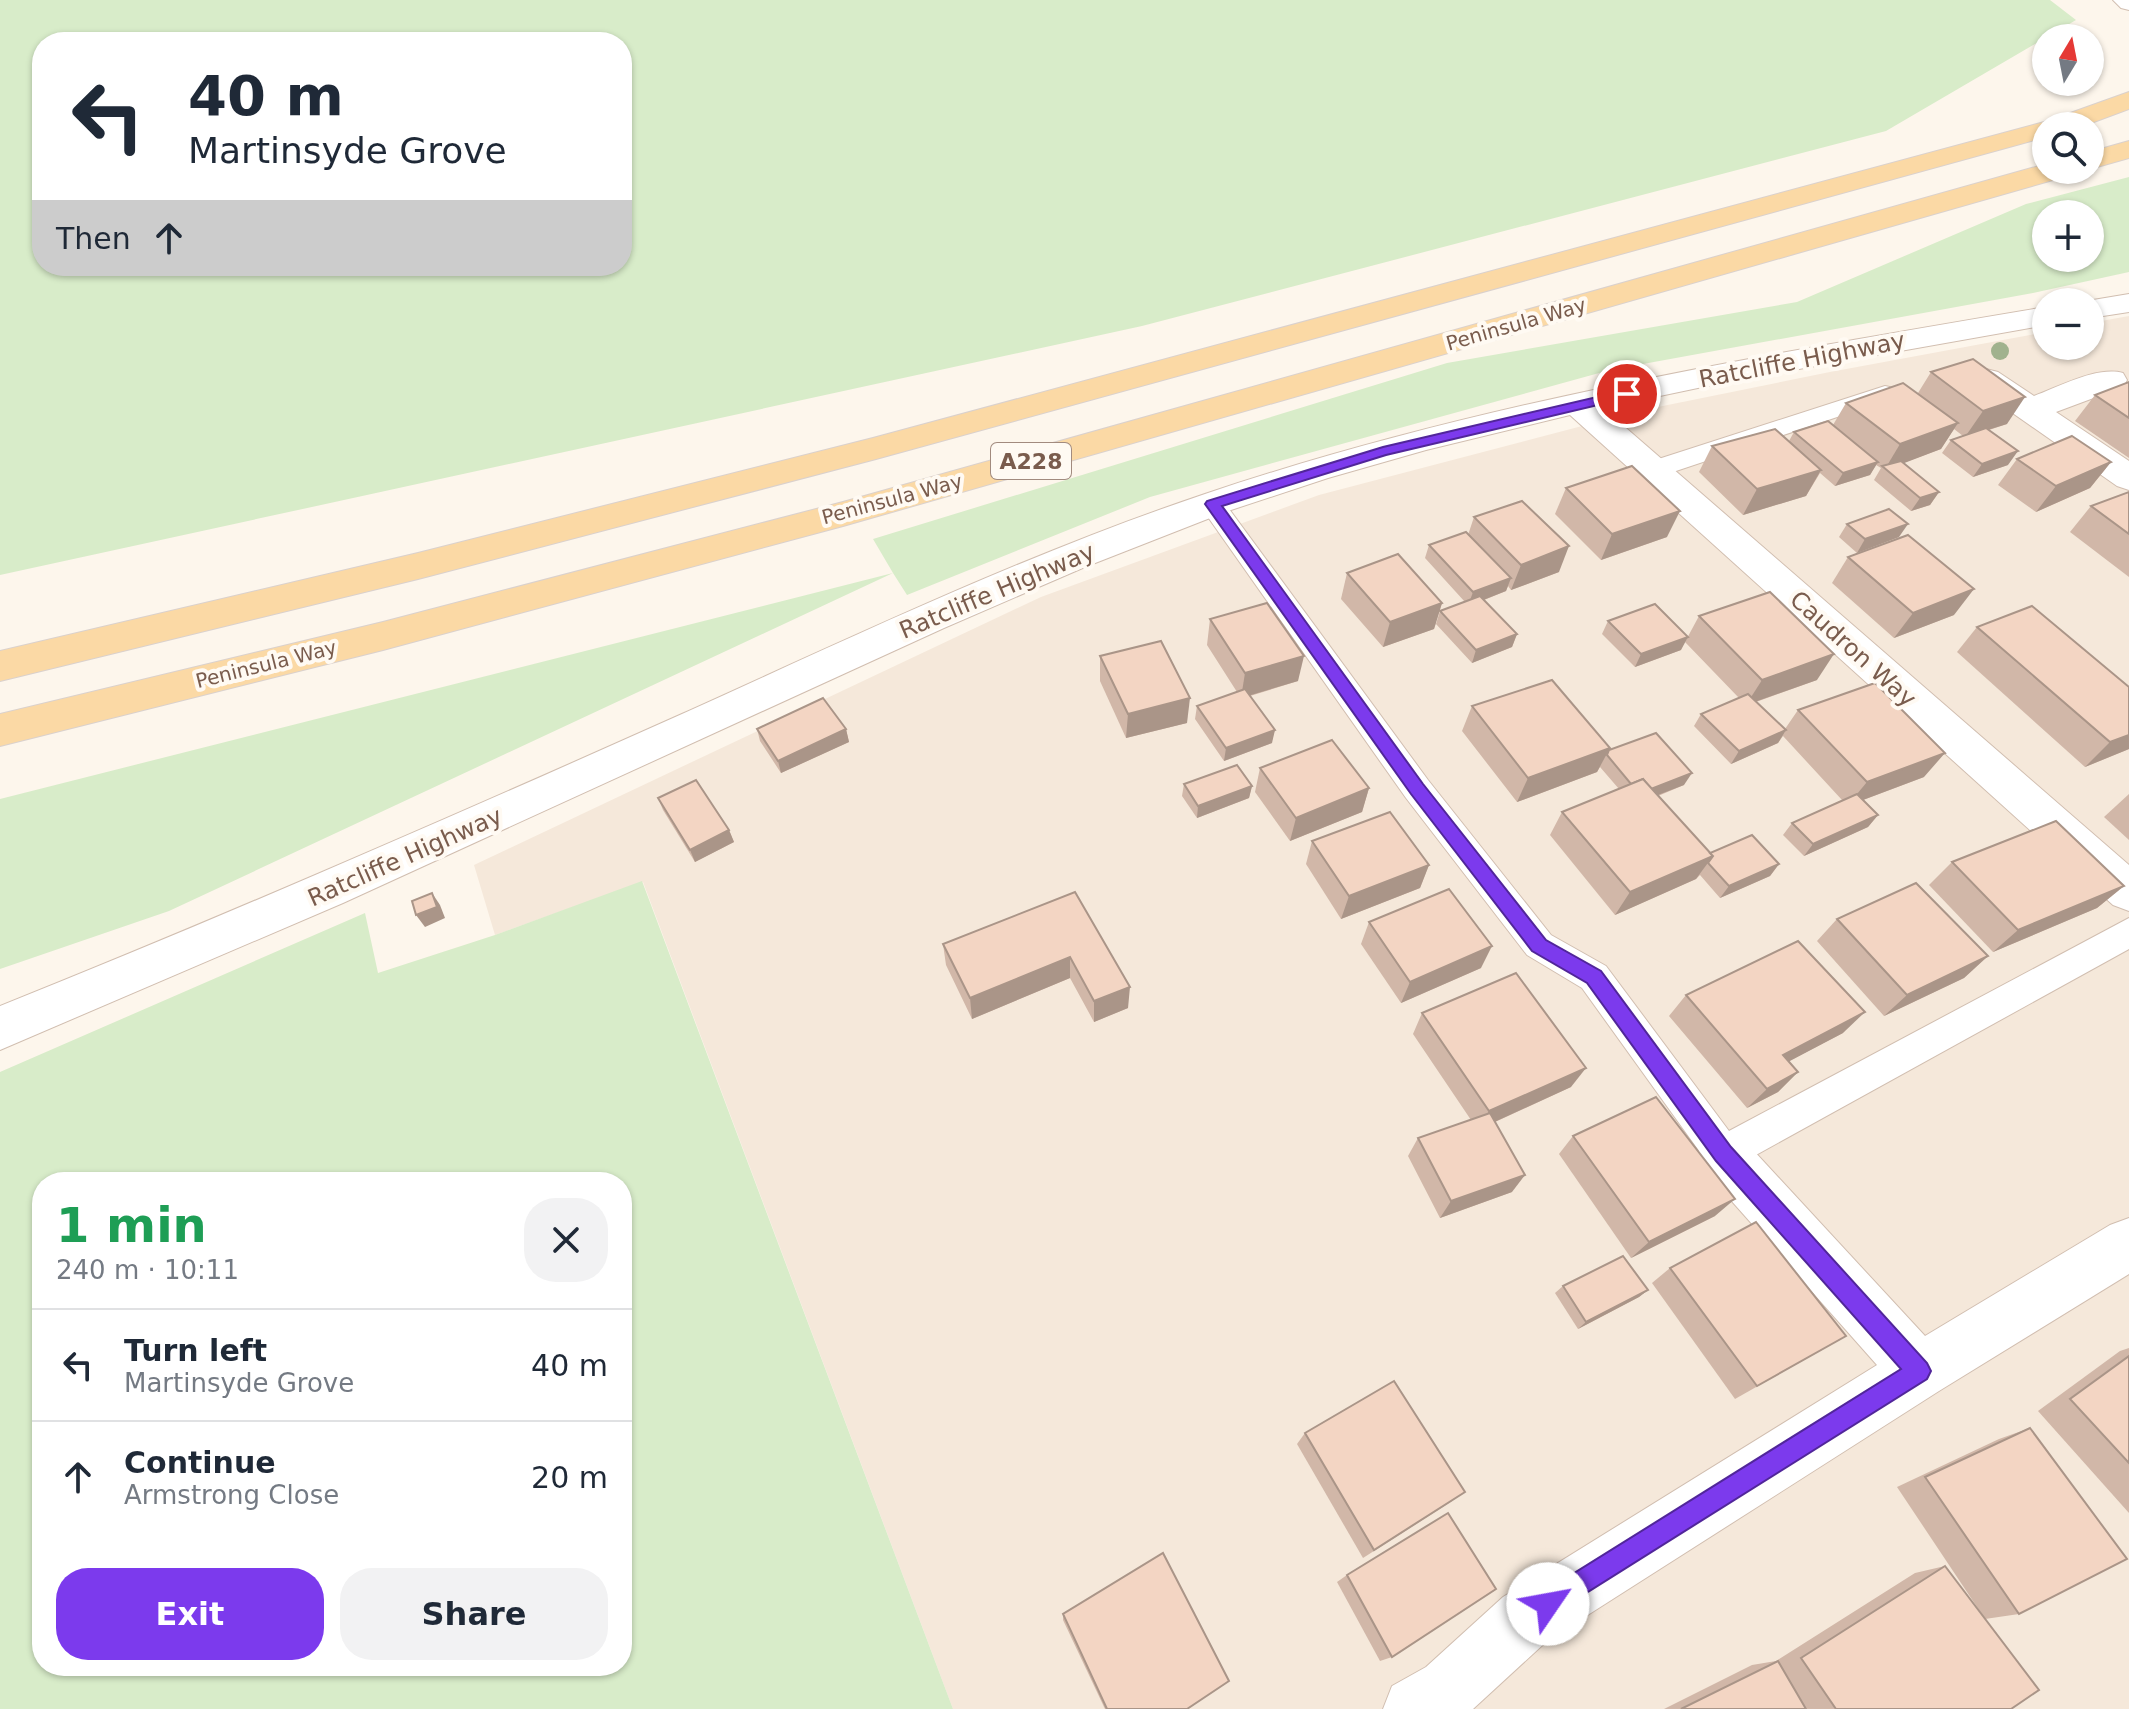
<!DOCTYPE html>
<meta charset="utf-8">
<style>
:root{--surface:#fff;--page:#f2f2f3;--text:#1f2937;--muted:#747a83;--line:#e0e1e3;--accent:#7c3aed}
body{margin:0;font-family:"DejaVu Sans",sans-serif;background:var(--page);color:var(--text);height:100vh;display:flex;flex-direction:column;font-size:30px;white-space:nowrap}
*{box-sizing:border-box;margin:0}
p{font-size:26px;color:var(--muted)}
.icon{flex:none;width:44px;height:44px;fill:none;stroke:currentColor;stroke-width:2;stroke-linecap:round;stroke-linejoin:round}
.map{position:relative;flex:1;overflow:hidden}
.sheet{position:absolute;left:32px;top:1172px;width:600px;height:504px;display:flex;flex-direction:column;background:var(--surface);border-radius:32px;box-shadow:0 2px 6px #0004}
.sheet>*{flex:none}
.banner{position:absolute;left:32px;top:32px;width:600px;height:244px;border-radius:32px;box-shadow:0 2px 6px #0004;background:#fff;color:var(--text);overflow:hidden}
.needle{width:52px;rotate:10deg}
.fabs{position:absolute;left:2032px;top:24px;display:grid;gap:16px}
.fabs a{display:grid;place-items:center;width:72px;height:72px;border-radius:50%;background:var(--surface);box-shadow:0 2px 6px #0004;font-size:40px}
.pin{position:absolute;display:grid;place-items:center;width:68px;height:68px;color:#fff;margin:-34px;border:4px solid #fff;border-radius:50%;box-shadow:0 2px 8px #0007}
.me{position:absolute;width:88px;margin:-44px;rotate:57deg;stroke-linejoin:round;filter:drop-shadow(0 0 6px #0008)}
.turn{display:flex;align-items:center;gap:28px;height:168px;padding:0 24px;font-size:36px}
.turn .icon{width:104px;height:104px;stroke-width:2.5}
.turn b{display:block;font-size:56px;line-height:68px}
.then{display:flex;align-items:center;height:76px;padding:0 24px;background:#0003;gap:16px;font-size:30px}
.round{display:grid;place-items:center;flex:none;width:84px;height:84px;border-radius:32px;background:var(--page)}
.head{display:flex;align-items:center;justify-content:space-between;height:136px;padding:0 24px}
h1{font-size:48px;font-weight:600;line-height:60px;color:#1e9e55}
.action{display:flex;gap:16px;margin-top:auto;padding:16px 24px}
.action a{flex:1;height:92px;border-radius:32px;background:var(--accent);color:#fff;font-size:32px;font-weight:600;line-height:92px;text-align:center}
.action a+a{background:var(--page);color:var(--text)}
ul{padding:0;list-style:none}
li{display:flex;align-items:center;gap:24px;height:112px;padding:0 24px;border-top:2px solid var(--line)}
li div{flex:1}
li b{display:block;font-size:30px}
li em{font-style:normal}
.map>svg:first-child{display:block}
</style>
<div class="map">
<svg width="2129" height="1709" viewBox="0 0 2129 1709">
<rect width="100%" height="100%" fill="#fdf6ec"/>
<path fill="#f5e8da" d="M2129,316V1709H953L643,882L495,935L474,865L1041,597L1319,495L1643,410L1830,372L2046,332V346H2090V323Z"/>
<g fill="#d8ecc9" fill-rule="evenodd">
<path d="M0,0H2050L2076,20L1886,131L1142,326L0,575ZM42,42H622V266H42Z"/>
<path d="M2129,177V272L2033,293L1610,370L1150,497L907,595L893,573L169,911L0,969V799L893,573L873,539L1447,363L1797,302L2026,204ZM2090,214V258H2046V214Z"/>
<path d="M642,881L953,1709H0V1072L365,913L378,973L495,935ZM622,1182V1666H42V1182Z"/>
</g>
<g fill="none" stroke-linecap="round" stroke-linejoin="round">
<g stroke="#d1beb0" stroke-width="2">
<g id="service">
<path d="M1885,386L1894,388L1897,393L1894,398L1661,476L1652,478L1643,476L1639,470L1643,464Z"/>
<path d="M1212,495L1221,498L1428,780L1551,935L1606,966L1729,1131L2129,918V949L1736,1166L1723,1172L1710,1166L1582,988L1527,955L1406,798L1203,510L1199,504L1203,498Z"/>
</g>
</g>
<g stroke="#d1beb0" stroke-width="2">
<g id="minor">
<path d="M2129,294V312L2090,318V302H2081Z"/>
<path d="M2046,307V325L1731,381L1603,408L2129,865V911L2113,905L1570,415L1426,450L1328,478L1228,511L1085,567L944,628L343,903L0,1050V1006C230,914 456,815 682,714C855,636 1026,554 1205,494C1478,402 1763,355 2046,307Z"/>
<path d="M1986,369L1998,372L2034,396C2059,387 2096,366 2123,373L2127,380L2123,387L2056,412L2129,461V490L2117,486L1974,386L1970,379L1974,372Z"/>
<path d="M1723,1130L1741,1137L1925,1336L2110,1225L2129,1218V1274L1939,1391L1547,1641L1473,1709H1383L1392,1686L1426,1667L1503,1597L1877,1365L1705,1171L1697,1154L1705,1137Z"/>
</g>
</g>
<g stroke="#d1beb0" stroke-width="2">
<path id="tertiary" d="M2113,0H2129V10L2121,8Z"/>
</g>
<g stroke="#dad1cd" stroke-width="2">
<g id="primary">
<path d="M2129,92V109L2083,126H2046V137L876,459L418,579L0,681V651L418,553L873,438L2048,121Z"/>
<path d="M2129,141V158L2090,169V152Z"/>
<path d="M2046,164V170H2071L2067,176L843,526L383,650L0,746V714L383,622L843,502Z"/>
</g>
</g>
<use href="#service" fill="#fff" fill-rule="evenodd"/>
<use href="#minor" fill="#fff" fill-rule="evenodd"/>
<use href="#tertiary" fill="#fff" fill-rule="evenodd"/>
<use href="#primary" fill="#fbd9a5" fill-rule="evenodd"/>
</g>
<circle fill="#a0b28e" cx="2000" cy="351" r="9"/>
<g fill="#d1b7a8">
<path d="M1931,372L2007,424L1989,430L2008,465L1973,477L1942,453L1951,440L1963,436L1954,429L1941,449L1903,463L1939,492L1930,505L1911,511L1874,480L1881,468L1876,465L1870,475L1835,486L1820,473L1806,496L1743,515L1699,472L1712,446L1789,441L1794,432L1833,425L1846,403L1918,393Z"/>
<path d="M2129,382V458L2075,421L2095,395Z"/>
<path d="M2017,459L2111,462L2090,488L2036,512L1998,485Z"/>
<path d="M1566,488L1667,537L1601,560L1555,514Z"/>
<path d="M2129,492V577L2070,532L2091,506Z"/>
<path d="M1474,517L1559,572L1511,590L1508,586L1506,591L1484,600L1517,634L1512,647L1472,663L1436,624L1440,611L1465,602L1425,558L1429,545L1468,535Z"/>
<path d="M1847,524L1899,537L1857,553L1839,537Z"/>
<path d="M1848,557L1954,615L1894,638L1832,583Z"/>
<path d="M1347,573L1442,603L1434,629L1383,647L1341,599Z"/>
<path d="M1699,616L1817,680L1756,702L1785,729L1798,710L1924,777L1863,800L1878,815L1868,827L1804,856L1783,835L1792,823L1842,800L1783,736L1778,743L1731,764L1694,726L1701,714L1739,698L1685,642Z"/>
<path d="M1210,619L1298,681L1250,696L1272,743L1224,761L1195,719L1197,706L1237,692L1207,645Z"/>
<path d="M1608,621L1681,650L1635,667L1602,634Z"/>
<path d="M1977,627L2129,749L2085,767L1957,652Z"/>
<path d="M1100,656L1187,723L1126,738L1100,681Z"/>
<path d="M1472,706L1609,750L1684,785L1658,796L1710,853L1779,864L1770,876L1720,898L1700,875L1696,879L1615,915L1550,835L1562,812L1619,789L1600,767L1597,772L1517,802L1462,731Z"/>
<path d="M757,729H846L849,742L781,773L760,741Z"/>
<path d="M1260,768L1369,788L1362,812L1290,841L1255,792Z"/>
<path d="M1184,784L1252,786L1249,798L1197,818L1182,796Z"/>
<path d="M2129,794V840L2104,817Z"/>
<path d="M658,798L729,830L734,842L695,862L663,810Z"/>
<path d="M1312,841L1429,865L1420,888L1341,919L1306,864Z"/>
<path d="M1952,862L2124,886L2097,908L1993,952L1929,885Z"/>
<path d="M1075,892L1128,1008L1094,1022L1070,978L972,1019L946,965L943,944Z"/>
<path d="M1837,919L1988,956L1964,978L1884,1016L1817,941Z"/>
<path d="M1369,922L1481,968L1401,1003L1361,944Z"/>
<path d="M1686,995L1843,1033L1789,1061L1798,1072L1778,1092L1747,1108L1669,1016Z"/>
<path d="M1422,1013L1571,1087L1495,1122L1512,1192L1440,1218L1408,1156L1418,1138L1471,1120L1413,1034Z"/>
<path d="M1573,1136L1715,1216L1631,1258L1559,1154Z"/>
<path d="M1670,1268L1846,1336L1735,1399L1652,1283Z"/>
<path d="M1563,1286L1648,1290L1639,1297L1578,1329L1555,1293Z"/>
<path d="M2129,1348V1513L2038,1411L2120,1351Z"/>
<path d="M2030,1428L2019,1614L1985,1619L2011,1709H1664L1752,1665L1776,1661L1915,1573L1945,1566L1983,1616L1897,1487L1999,1439Z"/>
<path d="M1305,1433L1452,1501L1363,1558L1297,1444Z"/>
<path d="M1347,1575L1392,1657L1380,1661L1337,1582Z"/>
<path d="M1063,1614L1187,1709H1105L1063,1620Z"/>
</g>
<g fill="#aa9588">
<path d="M2025,397L2007,424L1965,437L1983,411Z"/>
<path d="M1958,423L1941,449L1886,470L1885,469L1900,444Z"/>
<path d="M2018,451L2008,465L1973,477L1982,464Z"/>
<path d="M1878,462L1870,475L1835,486L1843,473Z"/>
<path d="M2111,462L2090,488L2036,512L2056,486Z"/>
<path d="M1821,470L1806,496L1743,515L1757,489Z"/>
<path d="M1939,492L1930,505L1911,511L1920,498Z"/>
<path d="M1680,511L1667,537L1601,560L1612,534Z"/>
<path d="M1908,524L1899,537L1857,553L1865,539Z"/>
<path d="M1569,546L1559,572L1511,590L1521,565Z"/>
<path d="M1511,578L1506,591L1468,606L1473,592Z"/>
<path d="M1974,589L1954,615L1894,638L1913,613Z"/>
<path d="M1442,603L1434,629L1383,647L1390,622Z"/>
<path d="M1517,634L1512,647L1472,663L1476,650Z"/>
<path d="M1688,637L1681,650L1635,667L1641,654Z"/>
<path d="M1834,654L1817,680L1746,705L1762,680Z"/>
<path d="M1304,656L1298,681L1241,698L1245,673Z"/>
<path d="M1190,698L1187,723L1126,738L1128,714Z"/>
<path d="M846,729L849,742L781,773L778,761Z"/>
<path d="M1275,730L1272,743L1224,761L1226,748Z"/>
<path d="M1786,730L1778,743L1731,764L1739,751Z"/>
<path d="M2129,735V749L2085,767L2110,742Z"/>
<path d="M1610,748L1597,772L1517,802L1528,778Z"/>
<path d="M1945,753L1924,777L1847,806L1867,782Z"/>
<path d="M1692,773L1684,785L1632,805L1639,793Z"/>
<path d="M1252,786L1249,798L1197,818L1198,806Z"/>
<path d="M1369,788L1362,812L1290,841L1296,818Z"/>
<path d="M1878,815L1868,827L1804,856L1813,844Z"/>
<path d="M729,830L734,842L695,862L690,850Z"/>
<path d="M1713,856L1696,879L1615,915L1630,892Z"/>
<path d="M1779,864L1770,876L1720,898L1729,886Z"/>
<path d="M1429,865L1420,888L1341,919L1349,896Z"/>
<path d="M2124,886L2097,908L1993,952L2018,930Z"/>
<path d="M432,893L440,905L445,918L425,927L416,915Z"/>
<path d="M1492,946L1481,968L1401,1003L1410,982Z"/>
<path d="M1988,956L1964,978L1884,1016L1907,995Z"/>
<path d="M1070,957V978L972,1019L970,998Z"/>
<path d="M1130,987L1128,1008L1094,1022V1001Z"/>
<path d="M1865,1012L1843,1033L1763,1075L1783,1055Z"/>
<path d="M1586,1068L1571,1087L1477,1130L1489,1111Z"/>
<path d="M1798,1072L1778,1092L1747,1108L1767,1089Z"/>
<path d="M1525,1175L1512,1192L1440,1218L1451,1201Z"/>
<path d="M1735,1199L1715,1216L1631,1258L1649,1242Z"/>
<path d="M1648,1290L1639,1297L1578,1329L1586,1322Z"/>
</g>
<g fill="#f3d5c3" stroke="#aa9588" stroke-width="2">
<path d="M1973,359L2025,397L1983,411L1931,372Z"/>
<path d="M2129,382V418L2095,395Z"/>
<path d="M1903,383L1958,423L1900,444L1846,403Z"/>
<path d="M1828,421L1878,462L1843,473L1794,432Z"/>
<path d="M1986,428L2018,451L1982,464L1951,440Z"/>
<path d="M1775,429L1821,470L1757,489L1712,446Z"/>
<path d="M2072,436L2111,462L2056,486L2017,459Z"/>
<path d="M1901,461L1939,492L1920,498L1882,466Z"/>
<path d="M1632,466L1680,511L1612,534L1566,488Z"/>
<path d="M2129,492V534L2091,506Z"/>
<path d="M1522,501L1569,546L1521,565L1474,517Z"/>
<path d="M1889,509L1908,524L1865,539L1847,524Z"/>
<path d="M1466,532L1511,578L1473,592L1429,545Z"/>
<path d="M1908,535L1974,589L1913,613L1848,557Z"/>
<path d="M1398,554L1442,603L1390,622L1347,573Z"/>
<path d="M1770,592L1834,654L1762,680L1699,616Z"/>
<path d="M1480,596L1517,634L1476,650L1440,611Z"/>
<path d="M1267,603L1304,656L1245,673L1210,619Z"/>
<path d="M1655,604L1688,637L1641,654L1608,621Z"/>
<path d="M2032,606L2129,687V735L2110,742L1977,627Z"/>
<path d="M1161,641L1190,698L1128,714L1100,656Z"/>
<path d="M1552,680L1610,748L1528,778L1472,706Z"/>
<path d="M1875,683L1945,753L1867,782L1798,710Z"/>
<path d="M1245,689L1275,730L1226,748L1197,706Z"/>
<path d="M1748,694L1786,730L1739,751L1701,714Z"/>
<path d="M823,698L846,729L778,761L757,729Z"/>
<path d="M1656,733L1692,773L1651,789L1643,779L1631,784L1607,755L1609,750Z"/>
<path d="M1332,740L1369,788L1296,818L1260,768Z"/>
<path d="M1237,765L1252,786L1198,806L1184,784Z"/>
<path d="M1643,779L1713,856L1630,892L1562,812Z"/>
<path d="M696,780L729,830L690,850L658,798Z"/>
<path d="M1857,794L1878,815L1813,844L1792,823Z"/>
<path d="M1390,812L1429,865L1349,896L1312,841Z"/>
<path d="M2056,821L2124,886L2018,930L1952,862Z"/>
<path d="M1752,835L1779,864L1729,886L1708,863L1713,856L1710,853Z"/>
<path d="M1916,883L1988,956L1907,995L1837,919Z"/>
<path d="M1449,889L1492,946L1410,982L1369,922Z"/>
<path d="M1075,892L1130,987L1094,1001L1070,957L970,998L943,944Z"/>
<path d="M432,893L437,907L416,915L412,901Z"/>
<path d="M1798,941L1865,1012L1783,1055L1798,1072L1767,1089L1686,995Z"/>
<path d="M1516,973L1586,1068L1489,1111L1422,1013Z"/>
<path d="M1656,1097L1735,1199L1649,1242L1573,1136Z"/>
<path d="M1490,1113L1525,1175L1451,1201L1418,1138Z"/>
<path d="M1756,1222L1846,1336L1757,1386L1670,1268Z"/>
<path d="M1623,1256L1648,1290L1586,1322L1563,1286Z"/>
<path d="M2129,1356V1463L2070,1399Z"/>
<path d="M1394,1381L1465,1492L1374,1550L1305,1433Z"/>
<path d="M2030,1428L2127,1559L2019,1614L1925,1477Z"/>
<path d="M1448,1513L1496,1589L1392,1657L1347,1575Z"/>
<path d="M1163,1553L1229,1681L1187,1709H1107L1063,1614Z"/>
<path d="M1945,1566L2039,1690L2011,1709H1836L1801,1658Z"/>
<path d="M1778,1661L1806,1709H1681Z"/>
</g>
<path fill="#7c3aed" stroke="#51269a" stroke-width="2" d="M1627,390L1632,391V397L1386,455L1222,506L1423,784L1546,940L1601,971L1731,1147L1927,1363L1931,1371L1927,1379L1548,1617L1539,1613L1535,1604L1539,1595L1901,1369L1716,1161L1587,983L1532,951L1411,794L1205,504L1207,501L1383,447Z"/>
<g text-anchor="middle" stroke-width="8" stroke-linejoin="round" paint-order="stroke">
<g font-size="20" fill="#7a5c4d" stroke="#fffaf3">
<text transform="translate(1516 324) rotate(-16)" y="7">Peninsula Way</text>
<text transform="translate(892 499) rotate(-15)" y="7">Peninsula Way</text>
<text transform="translate(266 664) rotate(-14)" y="7">Peninsula Way</text>
</g>
<rect fill="#fffaf3" stroke="#a28b7f" stroke-width="2" x="991" y="443" width="80" height="36" rx="6"/>
<g font-size="22" font-weight="bold" fill="#7a5c4d">
<text x="1031" y="469">A228</text>
</g>
<g font-size="24" fill="#7a5c4d" stroke="#fffaf3">
<text transform="translate(1802 360) rotate(-11)" y="8">Ratcliffe Highway</text>
<text transform="translate(997 591) rotate(-23)" y="8">Ratcliffe Highway</text>
<text transform="translate(1853 649) rotate(42)" y="8">Caudron Way</text>
<text transform="translate(405 857) rotate(-24)" y="8">Ratcliffe Highway</text>
</g>
</g>
</svg>
<div class="fabs">
<a><svg class="needle" viewBox="-14 -14 28 28"><path d="M0-13l5 13h-10z" fill="#e53935"/><path d="M0 13l5-13h-10z" fill="#747a83"/></svg></a>
<a><svg class="icon" aria-label="search" viewBox="0 0 24 24"><circle cx="10" cy="10" r="6"/><path d="M15 15l6 6"/></svg></a>
<a>+</a>
<a>−</a>
</div>
<div class="pin" style="left:1627px;top:394px;background:#d93025"><svg class="icon" aria-label="arrive" viewBox="0 0 24 24"><path d="M6 21V4h12l-3 4 3 4H6"/></svg></div>
<svg class="me" style="left:1548px;top:1604px" viewBox="-20 -20 40 40"><circle r="19" fill="#fff"/><path d="M0-13L10 11 0 6-10 11z" fill="#7c3aed"/></svg>
<div class="banner">
<div class="turn"><svg class="icon" aria-label="left" viewBox="0 0 24 24"><path d="M17 20v-9H6M10 6l-5 5 5 5"/></svg><div><b>40 m</b>Martinsyde Grove</div></div>
<div class="then">Then<svg class="icon" aria-label="ahead" viewBox="0 0 24 24"><path d="M12 20V5M6 11l6-6 6 6"/></svg></div>
</div>
<section class="sheet">
<div class="head"><div><h1>1 min</h1><p>240 m · 10:11</p></div><a class="round"><svg class="icon" aria-label="close" viewBox="0 0 24 24"><path d="M6 6l12 12M18 6L6 18"/></svg></a></div>
<ul>
<li><svg class="icon" aria-label="left" viewBox="0 0 24 24"><path d="M17 20v-9H6M10 6l-5 5 5 5"/></svg><div><b>Turn left</b><p>Martinsyde Grove</p></div><em>40 m</em></li>
<li><svg class="icon" aria-label="ahead" viewBox="0 0 24 24"><path d="M12 20V5M6 11l6-6 6 6"/></svg><div><b>Continue</b><p>Armstrong Close</p></div><em>20 m</em></li>
</ul>
<div class="action"><a>Exit</a><a>Share</a></div>
</section>
</div>
